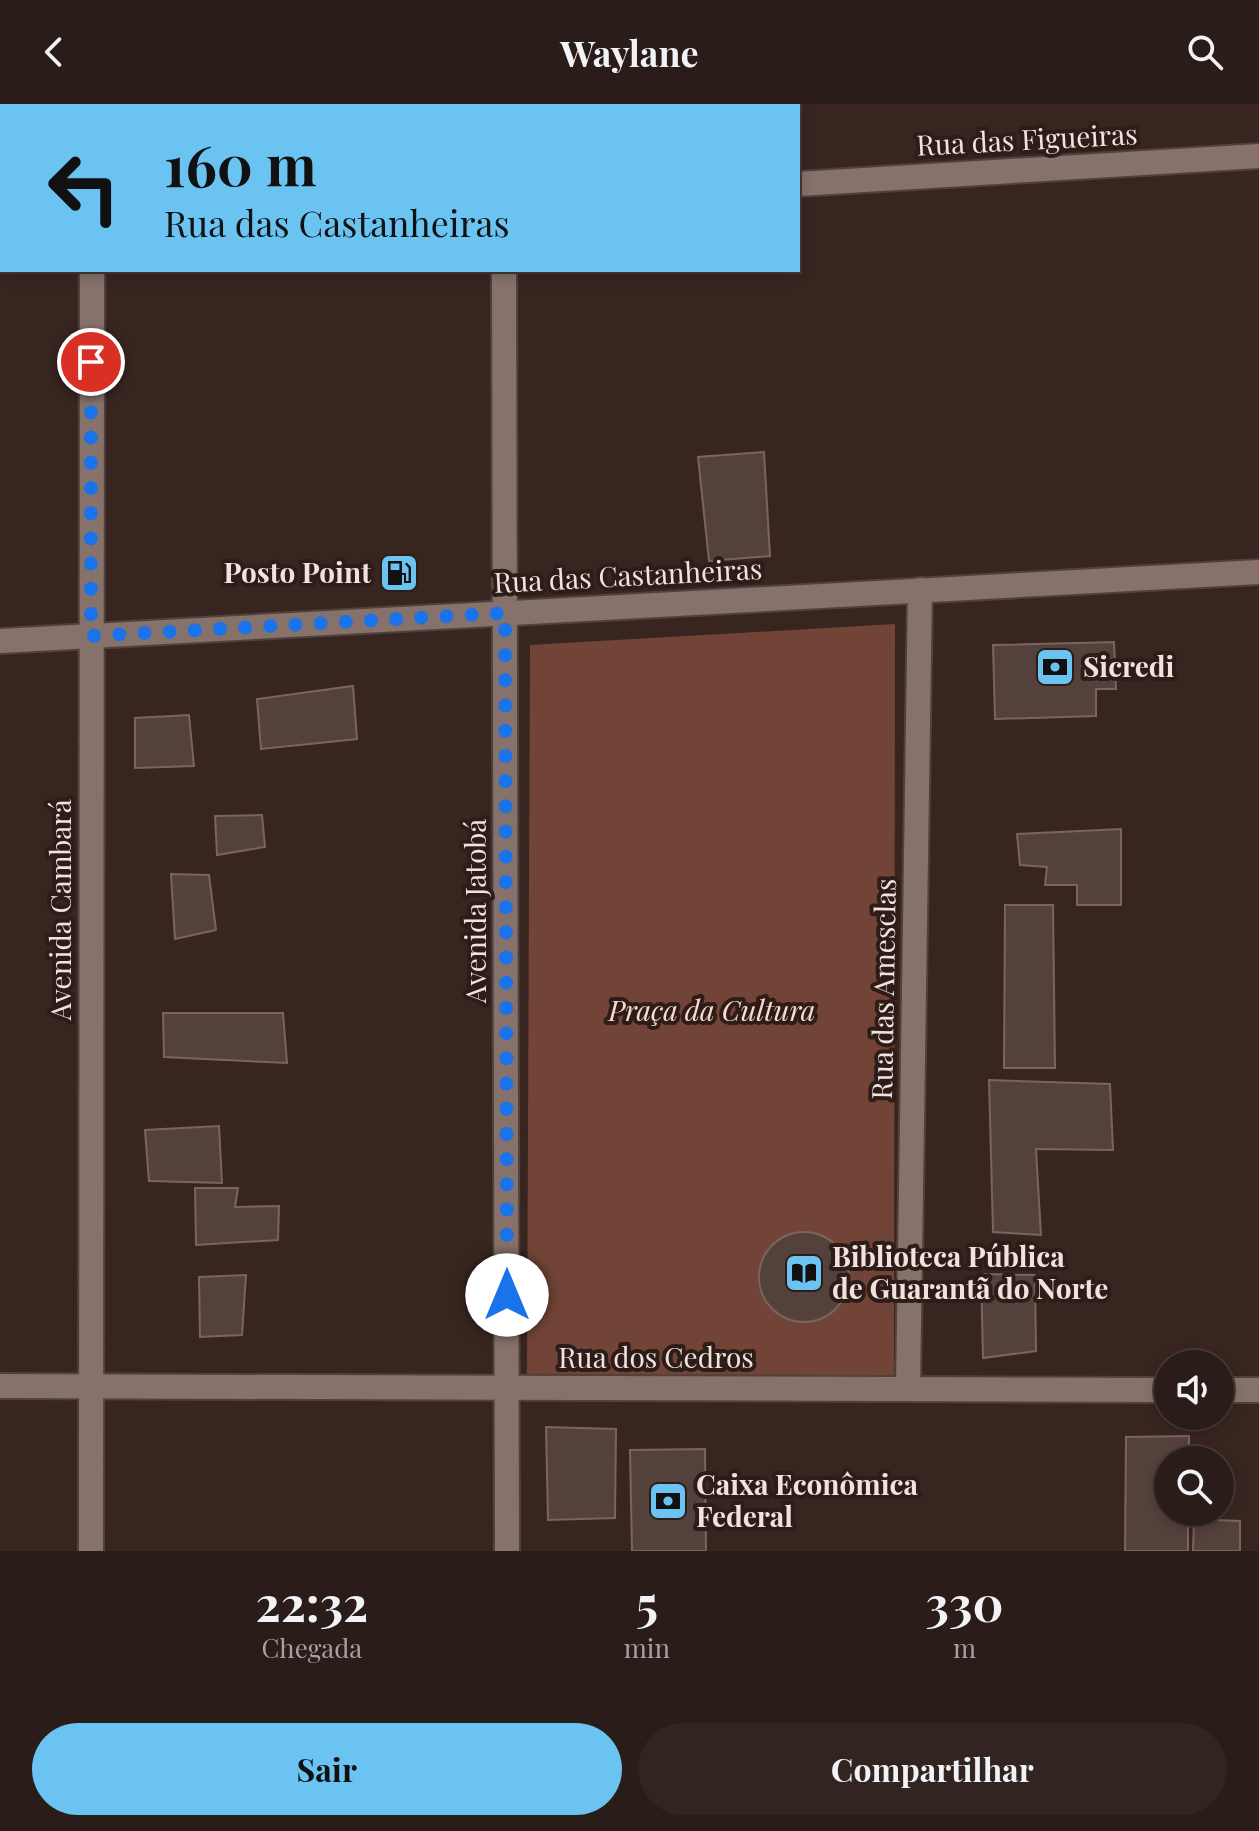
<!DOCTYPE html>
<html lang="pt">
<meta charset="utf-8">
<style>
:root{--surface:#2a1c18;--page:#322521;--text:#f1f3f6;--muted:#a5a1a2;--line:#463a37;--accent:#6ac3f1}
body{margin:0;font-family:"Playfair Display",serif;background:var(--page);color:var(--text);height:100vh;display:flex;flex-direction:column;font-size:30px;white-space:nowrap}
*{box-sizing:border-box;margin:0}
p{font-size:26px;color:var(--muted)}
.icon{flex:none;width:44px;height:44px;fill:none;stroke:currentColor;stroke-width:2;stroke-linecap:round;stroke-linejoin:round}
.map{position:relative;height:1447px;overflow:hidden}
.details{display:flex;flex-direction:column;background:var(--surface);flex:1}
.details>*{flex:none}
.banner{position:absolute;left:0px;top:0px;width:800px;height:168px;box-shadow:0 4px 12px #0003,0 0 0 2px var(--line);background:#6ac3f1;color:#111;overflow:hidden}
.tools{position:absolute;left:1154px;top:1246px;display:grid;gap:16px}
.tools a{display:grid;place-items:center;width:80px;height:80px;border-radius:50%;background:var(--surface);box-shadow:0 4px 12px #0003,0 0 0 2px var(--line);font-size:40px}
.pin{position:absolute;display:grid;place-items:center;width:68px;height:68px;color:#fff;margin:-34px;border:4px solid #fff;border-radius:50%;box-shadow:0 2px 8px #0007}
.me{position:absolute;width:88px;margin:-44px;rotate:0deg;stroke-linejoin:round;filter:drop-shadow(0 0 6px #0008)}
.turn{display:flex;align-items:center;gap:28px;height:168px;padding:0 32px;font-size:36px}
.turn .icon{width:104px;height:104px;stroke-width:2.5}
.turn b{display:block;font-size:56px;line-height:68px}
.eta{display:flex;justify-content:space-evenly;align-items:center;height:136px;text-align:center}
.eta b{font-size:48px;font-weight:700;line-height:56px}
.primary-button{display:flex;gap:16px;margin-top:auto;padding:16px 32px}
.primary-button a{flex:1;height:92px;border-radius:48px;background:var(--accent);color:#111;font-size:32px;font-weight:700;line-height:92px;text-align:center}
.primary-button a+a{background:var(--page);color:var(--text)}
header{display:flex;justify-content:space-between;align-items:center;height:104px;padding:0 32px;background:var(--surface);font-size:36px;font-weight:700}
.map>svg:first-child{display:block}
</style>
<header><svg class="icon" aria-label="back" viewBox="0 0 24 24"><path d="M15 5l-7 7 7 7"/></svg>Waylane<svg class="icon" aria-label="search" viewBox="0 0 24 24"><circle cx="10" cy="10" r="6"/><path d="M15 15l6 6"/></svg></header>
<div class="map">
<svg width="1259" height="1447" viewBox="0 0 1259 1447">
<rect width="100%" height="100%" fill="#382520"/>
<path fill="#724437" d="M895,520L894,1275L527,1272L530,541Z"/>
<g fill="#55413b" stroke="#7a645e" stroke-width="2">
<path d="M764,348L770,452L709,457L698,353Z"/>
<path d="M1114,538L1116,585H1096V612L995,615L993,541Z"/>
<path d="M353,582L357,635L261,645L257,595Z"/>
<path d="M189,611L194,662L135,664V614Z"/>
<path d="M262,711L265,743L217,751L215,712Z"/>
<path d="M1121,725V801H1077V781H1045L1047,763L1020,761L1017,730Z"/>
<path d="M171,770L209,771L216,826L175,835Z"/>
<path d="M1005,801H1053L1055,964H1004Z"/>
<path d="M163,909H283L287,959L164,953Z"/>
<path d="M989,976L1110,980L1113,1046L1036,1045L1041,1131L993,1128Z"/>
<path d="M219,1022L222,1079L149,1077L145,1026Z"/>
<path d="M195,1084H238L235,1103L279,1102L278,1136L196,1141Z"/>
<circle cx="804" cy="1173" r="45"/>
<path d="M981,1170L1035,1171L1036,1247L983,1254Z"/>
<path d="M246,1171L242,1231L200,1233L199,1173Z"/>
<path d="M546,1323L616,1325L615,1414L548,1416Z"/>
<path d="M1189,1332V1356H1168V1408H1188V1447H1125L1126,1333Z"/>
<path d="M705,1345L706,1447H632L630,1346Z"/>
<path d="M1194,1415L1240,1417V1447H1193Z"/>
</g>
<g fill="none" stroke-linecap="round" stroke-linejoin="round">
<g stroke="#50413c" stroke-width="28">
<g id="street">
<path d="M504,0V2"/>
<path d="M92,2V0"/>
<path d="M798,80L1259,52"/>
<path d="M504,166L507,1447"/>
<path d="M0,537L1259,468"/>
<path d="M0,1282L1168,1286"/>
<path d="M908,1285L920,486"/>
<path d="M1220,1286H1259"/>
<path d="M91,1447L92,166"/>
</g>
</g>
<use href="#street" stroke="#87716b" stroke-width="24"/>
</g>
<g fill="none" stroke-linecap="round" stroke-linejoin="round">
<path stroke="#1a73e8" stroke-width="14" stroke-dasharray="0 25.2" d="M91,258V532L505,509L507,1191"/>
</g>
<defs>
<g id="fuel-square" transform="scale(2)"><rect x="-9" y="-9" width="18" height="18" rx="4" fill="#6ac3f1" stroke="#2d1c17"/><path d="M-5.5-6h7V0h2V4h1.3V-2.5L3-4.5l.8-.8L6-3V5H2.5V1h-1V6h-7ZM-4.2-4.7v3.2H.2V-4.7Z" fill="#111"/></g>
<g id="bank-square" transform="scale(2)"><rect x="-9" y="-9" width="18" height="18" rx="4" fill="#6ac3f1" stroke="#2d1c17"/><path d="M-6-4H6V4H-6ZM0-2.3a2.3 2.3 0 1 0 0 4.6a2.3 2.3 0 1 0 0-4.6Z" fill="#111"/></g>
<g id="library-square" transform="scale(2)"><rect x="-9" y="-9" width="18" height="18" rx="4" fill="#6ac3f1" stroke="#2d1c17"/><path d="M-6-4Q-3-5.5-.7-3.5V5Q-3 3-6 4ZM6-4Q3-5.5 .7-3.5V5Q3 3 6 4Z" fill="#111"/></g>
</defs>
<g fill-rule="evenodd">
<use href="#fuel-square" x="399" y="469"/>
<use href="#bank-square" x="1055" y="563"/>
<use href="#library-square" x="804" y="1169"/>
<use href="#bank-square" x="668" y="1397"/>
</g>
<g text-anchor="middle" stroke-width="8" stroke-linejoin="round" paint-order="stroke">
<g font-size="28" fill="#efe2df" stroke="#2d1c17">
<text transform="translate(1027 36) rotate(-3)" y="10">Rua das Figueiras</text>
<text transform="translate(628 472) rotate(-3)" y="10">Rua das Castanheiras</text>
<text transform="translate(61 806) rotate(-90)" y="10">Avenida Cambará</text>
<text transform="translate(476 807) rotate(-90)" y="10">Avenida Jatobá</text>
<text transform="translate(884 885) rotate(-89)" y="10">Rua das Amesclas</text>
<text x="656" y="1264">Rua dos Cedros</text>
</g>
<g font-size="28" font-weight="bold" fill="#efe2df" stroke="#2d1c17" text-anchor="start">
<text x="371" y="479" text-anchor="end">Posto Point</text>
<text x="1083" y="573">Sicredi</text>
<text x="832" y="1163">Biblioteca Pública<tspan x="832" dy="32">de Guarantã do Norte</tspan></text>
<text x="696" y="1391">Caixa Econômica<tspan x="696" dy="32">Federal</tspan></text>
</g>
<g font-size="28" font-style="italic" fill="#fdd9cf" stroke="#2d1c17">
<text x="712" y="917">Praça da Cultura</text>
</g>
</g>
</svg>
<div class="tools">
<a><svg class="icon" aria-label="sound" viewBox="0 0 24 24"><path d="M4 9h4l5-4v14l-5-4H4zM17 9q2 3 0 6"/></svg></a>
<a><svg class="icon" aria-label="search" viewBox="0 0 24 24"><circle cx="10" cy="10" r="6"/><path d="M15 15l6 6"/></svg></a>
</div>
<div class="pin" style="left:91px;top:258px;background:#d93025"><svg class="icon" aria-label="arrive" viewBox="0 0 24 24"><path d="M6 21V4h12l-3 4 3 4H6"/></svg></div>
<svg class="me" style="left:507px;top:1191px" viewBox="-20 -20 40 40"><circle r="19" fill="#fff"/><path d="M0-13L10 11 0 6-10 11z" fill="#1a73e8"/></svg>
<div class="banner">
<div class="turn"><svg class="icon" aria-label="left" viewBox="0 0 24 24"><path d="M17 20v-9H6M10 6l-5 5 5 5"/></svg><div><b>160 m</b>Rua das Castanheiras</div></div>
</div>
</div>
<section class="details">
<div class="eta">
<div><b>22:32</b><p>Chegada</p></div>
<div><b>5</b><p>min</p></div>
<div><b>330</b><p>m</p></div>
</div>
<div class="primary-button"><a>Sair</a><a>Compartilhar</a></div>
</section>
